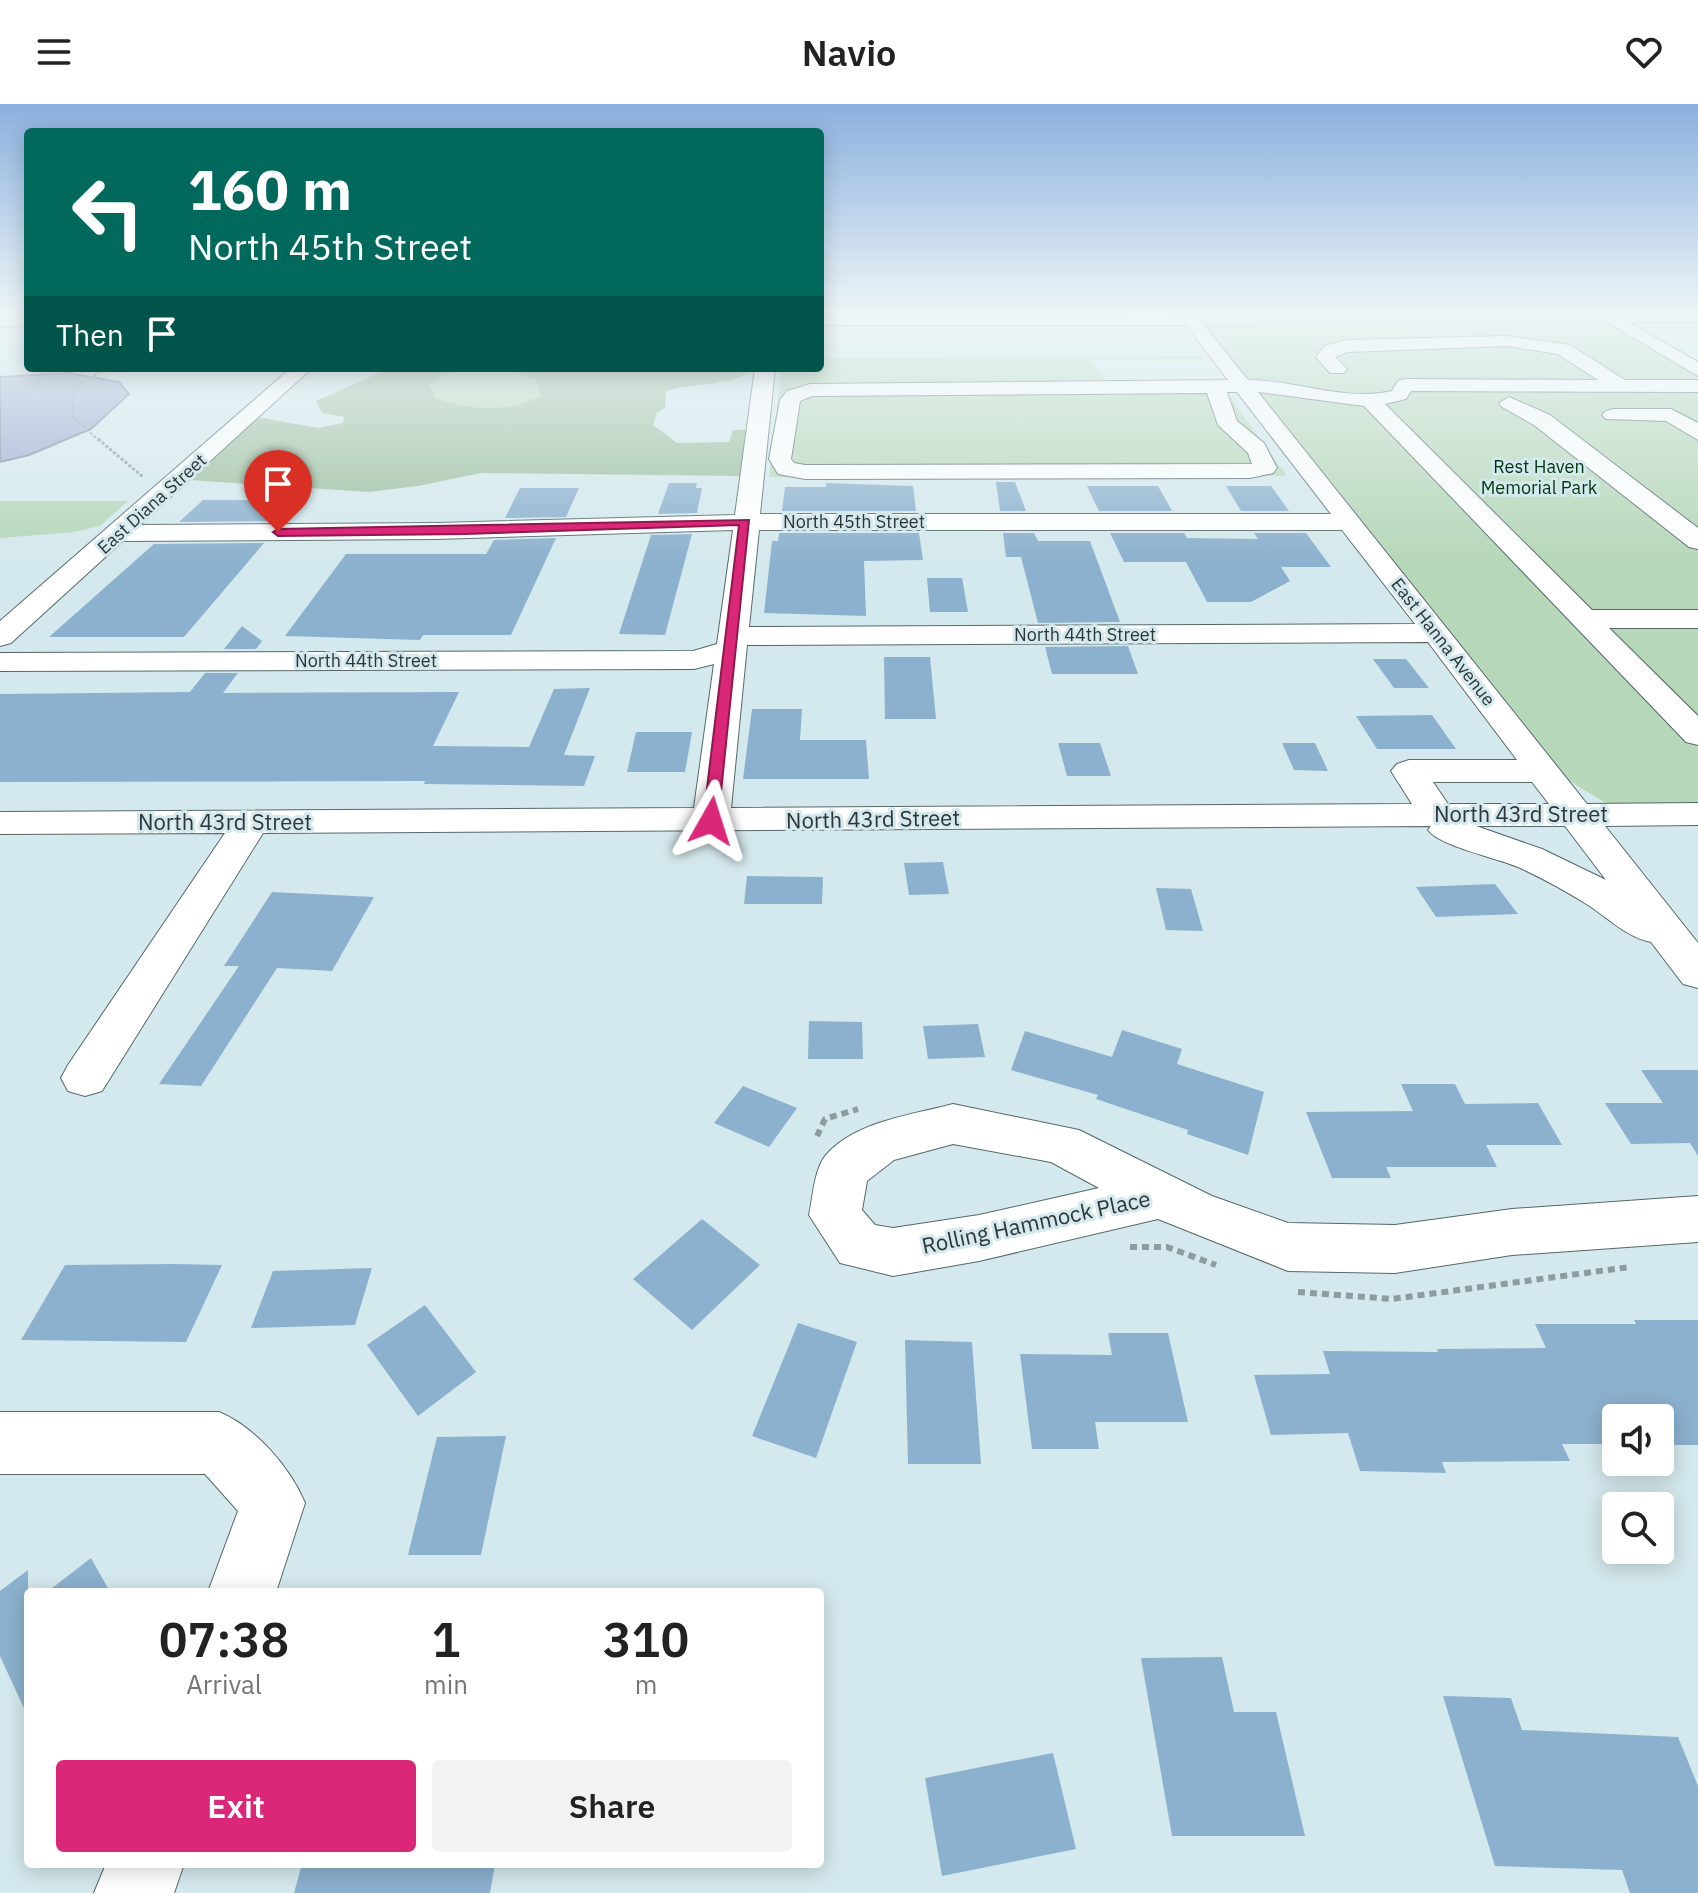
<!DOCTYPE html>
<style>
:root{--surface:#fff;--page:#f2f2f2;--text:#222;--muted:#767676;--accent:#db2777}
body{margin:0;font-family:"IBM Plex Sans",sans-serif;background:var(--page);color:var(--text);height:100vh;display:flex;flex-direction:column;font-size:30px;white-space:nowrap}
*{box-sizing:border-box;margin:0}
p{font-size:26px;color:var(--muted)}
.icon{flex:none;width:44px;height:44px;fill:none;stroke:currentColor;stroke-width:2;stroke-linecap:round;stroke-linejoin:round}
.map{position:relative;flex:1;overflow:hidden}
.drawer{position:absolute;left:24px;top:1484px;width:800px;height:280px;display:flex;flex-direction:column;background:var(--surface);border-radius:8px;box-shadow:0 4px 20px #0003}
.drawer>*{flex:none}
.top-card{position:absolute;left:24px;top:24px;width:800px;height:244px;border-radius:8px;box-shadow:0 4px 20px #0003;background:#00695c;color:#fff;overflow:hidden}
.controls{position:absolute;left:1602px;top:1300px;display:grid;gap:16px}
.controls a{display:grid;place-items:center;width:72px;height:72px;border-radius:8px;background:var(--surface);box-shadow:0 4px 20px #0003;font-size:40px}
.pin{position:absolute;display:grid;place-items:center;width:68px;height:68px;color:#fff;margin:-82px -34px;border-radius:50% 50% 50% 0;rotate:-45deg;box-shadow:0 0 8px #0007}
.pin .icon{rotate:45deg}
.me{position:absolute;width:88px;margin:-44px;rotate:6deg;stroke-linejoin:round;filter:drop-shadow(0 0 6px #0008)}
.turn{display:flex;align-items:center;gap:28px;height:168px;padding:0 32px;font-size:36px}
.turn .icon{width:104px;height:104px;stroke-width:2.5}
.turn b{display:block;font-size:56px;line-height:68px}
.then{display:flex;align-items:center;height:76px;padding:0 32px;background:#0003;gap:16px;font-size:30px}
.eta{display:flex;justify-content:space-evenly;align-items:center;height:136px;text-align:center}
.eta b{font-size:48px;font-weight:600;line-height:56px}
.button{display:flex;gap:16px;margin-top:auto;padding:16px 32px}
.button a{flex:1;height:92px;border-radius:8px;background:var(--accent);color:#fff;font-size:32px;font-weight:600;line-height:92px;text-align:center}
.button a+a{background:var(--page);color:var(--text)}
header{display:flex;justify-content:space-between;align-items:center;height:104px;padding:0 32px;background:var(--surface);font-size:36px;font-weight:600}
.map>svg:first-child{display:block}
</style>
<header><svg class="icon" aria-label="menu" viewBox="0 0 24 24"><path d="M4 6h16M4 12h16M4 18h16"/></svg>Navio<svg class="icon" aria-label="heart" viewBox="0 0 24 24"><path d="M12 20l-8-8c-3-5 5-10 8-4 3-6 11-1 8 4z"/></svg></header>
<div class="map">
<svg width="1698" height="1789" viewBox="0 0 1698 1789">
<rect width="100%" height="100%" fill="#d4e9ed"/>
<g fill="#b6d7b8">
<path d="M1602,214L1698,271V701L1606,699L1568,676L1202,219Z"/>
<path d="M1201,252L1202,255L1090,256L1109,281H1221L1287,372L769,373L782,264H820V254Z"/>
<path d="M488,265L516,268L535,276L540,292C506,311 472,306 436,294L429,281L452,268Z"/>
<path d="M0,397H128L100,422L74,428L0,434Z"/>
</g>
<path fill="#9dbf9f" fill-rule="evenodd" d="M390,264H754C729,285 697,277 666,287L665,304L657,309L653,321L677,339L729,338L733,326H747L740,372L481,369L418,382L369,388L190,376L257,313L318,324L343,319L344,313L322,309L316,297ZM488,265L516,268L536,276L540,292C507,310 471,306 436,294L429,281L452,268Z"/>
<path fill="#9faad1" stroke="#7d87a3" stroke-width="2" d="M68,269L119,278L129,290L91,325L29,351L0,358V273Z"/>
<g fill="#8cb1ce">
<path d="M996,378H1015L1026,407H1000Z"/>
<path d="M669,379H697L696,384H702L697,409L658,410Z"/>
<path d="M826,379L913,382L916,407H782L785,383H826Z"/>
<path d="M1087,382H1158L1172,407H1099Z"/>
<path d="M1226,382H1271L1289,407H1241Z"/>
<path d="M520,384H579L566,413L505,414Z"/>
<path d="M269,389H307L283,417L179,418L203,396H263Z"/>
<path d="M779,429H919L923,456L864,457L866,512L764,509L772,437H778Z"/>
<path d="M1003,429H1034L1038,437H1090L1120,518L1038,519L1021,453H1006Z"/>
<path d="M1110,429H1184L1187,434L1258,435L1254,429H1306L1331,463H1281L1290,477L1251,498H1207L1186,458H1124Z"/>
<path d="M692,430L665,531L619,530L651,431Z"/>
<path d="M556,434L511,531H423L420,536L285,532L346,450H486L494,436Z"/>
<path d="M264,439L184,533H49L154,440Z"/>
<path d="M927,474H962L968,508H930Z"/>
<path d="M242,522L262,537L256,545H224Z"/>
<path d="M1128,542L1138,570H1052L1045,543Z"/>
<path d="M884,553H930L936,615H885Z"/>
<path d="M1373,555H1406L1429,584H1394Z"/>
<path d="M205,569H238L223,589L459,588L433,642L529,643L554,585L590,584L564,651L595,652L584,682L424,680L425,677L0,678V590L190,588Z"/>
<path d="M752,605H802L800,636H866L869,675H743Z"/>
<path d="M1432,611L1456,645H1377L1356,612Z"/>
<path d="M636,628H692L685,668H627Z"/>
<path d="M1058,639H1100L1111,672H1067Z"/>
<path d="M1282,639H1315L1328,667L1294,666Z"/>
<path d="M943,758L949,790L909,791L904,759Z"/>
<path d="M747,772L823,773L822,800H744Z"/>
<path d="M1495,780L1518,810L1436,813L1416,783Z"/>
<path d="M1156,784L1191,785L1203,827L1166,826Z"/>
<path d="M272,788L374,793L332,867L277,864L201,982L159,980L239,862H224Z"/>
<path d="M809,917L862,918L863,955H808Z"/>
<path d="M978,920L985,953L928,955L923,922Z"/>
<path d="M1122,926L1182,945L1177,960L1264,988L1248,1051L1187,1030L1188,1026L1096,995L1098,991L1011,966L1025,927L1112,953Z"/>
<path d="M1641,966H1698V1052L1690,1039L1631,1040L1605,999H1663Z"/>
<path d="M1401,980H1455L1465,1000L1538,999L1562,1041H1486L1497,1063H1386L1391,1074H1332L1306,1008L1413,1007Z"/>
<path d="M743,982L797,1004L769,1043L714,1019Z"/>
<path d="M702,1115L760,1161L692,1226L633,1175Z"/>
<path d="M174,1160L222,1161L186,1238L21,1236L65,1161Z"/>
<path d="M372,1164L355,1221L251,1224L273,1167Z"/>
<path d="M425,1201L476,1268L418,1312L367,1241Z"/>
<path d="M1634,1216H1698V1341H1660V1314H1616V1340H1562L1570,1357L1442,1358L1446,1369L1360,1367L1348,1329L1271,1331L1254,1271L1330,1270L1323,1247L1438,1248L1437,1245L1546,1244L1535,1220H1636Z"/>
<path d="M798,1219L857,1238L816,1354L752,1332Z"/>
<path d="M1108,1229H1168L1188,1318H1095L1099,1345H1032L1020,1250L1112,1251Z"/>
<path d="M905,1236L972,1238L981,1360H908Z"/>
<path d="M506,1332L481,1451H408L437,1333Z"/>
<path d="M91,1454L110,1488H47Z"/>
<path d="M28,1466V1613L0,1552V1487Z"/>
<path d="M1222,1553L1234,1608H1276L1305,1732H1172L1141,1554Z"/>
<path d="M1443,1592L1511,1594L1522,1626L1678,1633L1698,1682V1789H1630L1622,1766L1495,1762Z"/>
<path d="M1053,1649L1076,1745L942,1772L925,1674Z"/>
<path d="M302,1760H495L490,1789H294Z"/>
</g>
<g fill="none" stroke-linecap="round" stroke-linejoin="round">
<g stroke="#56686c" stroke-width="2">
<g id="minor">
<path d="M1177,209H1194L1248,276C1297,276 1343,298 1392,287L1398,277L1405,275L1598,276L1558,250L1507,242L1347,248L1335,253L1347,265L1344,269H1330L1316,253L1324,242L1347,236L1507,232L1570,241L1625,276H1698V288L1411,287L1406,295L1385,300L1592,506H1698V524H1609L1698,612V641L1686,638L1364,302L1258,288L1587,700L1698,699V721L1605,722L1698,839V884L1683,880L1651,838C1628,834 1608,814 1588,801C1566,787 1542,774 1518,763C1497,754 1439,742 1428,726L1431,722L263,729L102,987L85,992L68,987L61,974L68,961L225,729L0,730V708L694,704L714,560L694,565L0,567V549L693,547L717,540L733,426L437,435L123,437L11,539L0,542V517L291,264H312L140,421L437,419L735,411L755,264H775L760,410H1331L1237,288H1227L1237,317L1264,339L1277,364L1273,369L1250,374L805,375L778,370L769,355L780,296L787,287L810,280L1228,276L1186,221H820V211ZM1207,289L1218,321L1248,349L1252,360L805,361L794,359L791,355L800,297L812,292ZM759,426H1342L1415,520L749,523ZM1428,538L1517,656H1409L1397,660L1391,667L1412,700L731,704L747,541ZM1433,678H1532L1549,700H1448ZM1476,722H1565L1606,776L1542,745Z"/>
<path d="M1592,209H1698V218H1628L1698,258V272Z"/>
<rect x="0" y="212" width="28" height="10"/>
<path d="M1509,293L1550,311L1698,424V445L1689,443L1534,321L1502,303L1499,299Z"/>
<path d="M1613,305H1671L1698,319V336L1666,317L1606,315L1602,311L1606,307Z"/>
<path d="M953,1000L1079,1026L1212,1092L1288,1119L1395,1121L1512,1105L1698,1092V1138L1512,1151L1395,1169L1288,1167L1158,1115L979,1157L893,1172L840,1159L809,1111C813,1093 814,1065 826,1051C856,1017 912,1011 953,1000ZM953,1040L1051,1058L1099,1084L979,1111L893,1124L875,1121L862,1106L867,1077L894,1056Z"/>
<path d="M0,1308H219C255,1323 290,1363 305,1399L276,1488H208L238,1407L205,1370H0Z"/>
<path d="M106,1760H184L174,1789H94Z"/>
</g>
</g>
<path stroke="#8c9c9f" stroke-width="2" stroke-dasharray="3 2" stroke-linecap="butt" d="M100,337L73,314L72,284L107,264"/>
<path stroke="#8c9c9f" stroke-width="3" stroke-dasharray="3 2" stroke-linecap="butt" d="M98,335L143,373"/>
<g stroke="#8c9c9f" stroke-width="6" stroke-dasharray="7 5" stroke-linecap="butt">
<path d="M817,1032L825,1015L858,1005"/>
<path d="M1130,1143H1167L1216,1161"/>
<path d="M1298,1188L1392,1195L1630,1163"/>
</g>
<use href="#minor" fill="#fff" fill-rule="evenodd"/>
</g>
<linearGradient id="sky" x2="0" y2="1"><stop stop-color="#8bb0df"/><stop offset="0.45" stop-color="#ecf5f7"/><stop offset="1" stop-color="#ecf5f7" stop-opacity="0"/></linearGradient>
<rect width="1698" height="460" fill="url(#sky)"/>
<path fill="#db2777" stroke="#8e194d" stroke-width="2" d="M749,416L718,717L711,721L703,717L739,421L465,430L278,432L273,428L278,425Z"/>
<g text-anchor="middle" stroke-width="6" stroke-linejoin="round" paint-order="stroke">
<g font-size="18" fill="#00370e" stroke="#d4e9ed">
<text x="1539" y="369">Rest Haven<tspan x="1539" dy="21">Memorial Park</tspan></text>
</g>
<g font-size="18" fill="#2d3537" stroke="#d4e9ed">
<text transform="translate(152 400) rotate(-42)" y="6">East Diana Street</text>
<text x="854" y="424">North 45th Street</text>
<text x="1085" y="537">North 44th Street</text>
<text transform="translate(1443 538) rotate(52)" y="6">East Hanna Avenue</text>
<text x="366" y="563">North 44th Street</text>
</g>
<g font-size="22" fill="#2d3537" stroke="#d4e9ed">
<text x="1521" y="718">North 43rd Street</text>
<text transform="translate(873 715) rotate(-1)" y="8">North 43rd Street</text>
<text x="225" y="726">North 43rd Street</text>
<text transform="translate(1036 1118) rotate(-12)" y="8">Rolling Hammock Place</text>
</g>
</g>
</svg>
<div class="controls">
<a><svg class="icon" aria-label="sound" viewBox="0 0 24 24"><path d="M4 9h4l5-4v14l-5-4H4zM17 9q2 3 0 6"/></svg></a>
<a><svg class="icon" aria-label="search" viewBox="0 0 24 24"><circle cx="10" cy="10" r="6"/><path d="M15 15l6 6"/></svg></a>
</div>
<div class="pin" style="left:278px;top:428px;background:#d93025"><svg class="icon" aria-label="arrive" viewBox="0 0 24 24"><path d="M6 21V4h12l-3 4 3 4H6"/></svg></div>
<svg class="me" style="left:711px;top:717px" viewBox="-20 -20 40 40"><path d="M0-17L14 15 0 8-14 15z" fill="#db2777" stroke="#fff" stroke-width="4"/></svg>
<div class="top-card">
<div class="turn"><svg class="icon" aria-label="left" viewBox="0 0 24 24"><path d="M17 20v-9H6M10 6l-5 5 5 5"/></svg><div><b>160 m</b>North 45th Street</div></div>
<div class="then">Then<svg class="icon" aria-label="arrive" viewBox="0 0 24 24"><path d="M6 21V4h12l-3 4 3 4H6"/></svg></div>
</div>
<section class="drawer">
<div class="eta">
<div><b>07:38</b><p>Arrival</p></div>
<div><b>1</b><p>min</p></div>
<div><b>310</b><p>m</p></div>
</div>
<div class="button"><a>Exit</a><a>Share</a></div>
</section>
</div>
